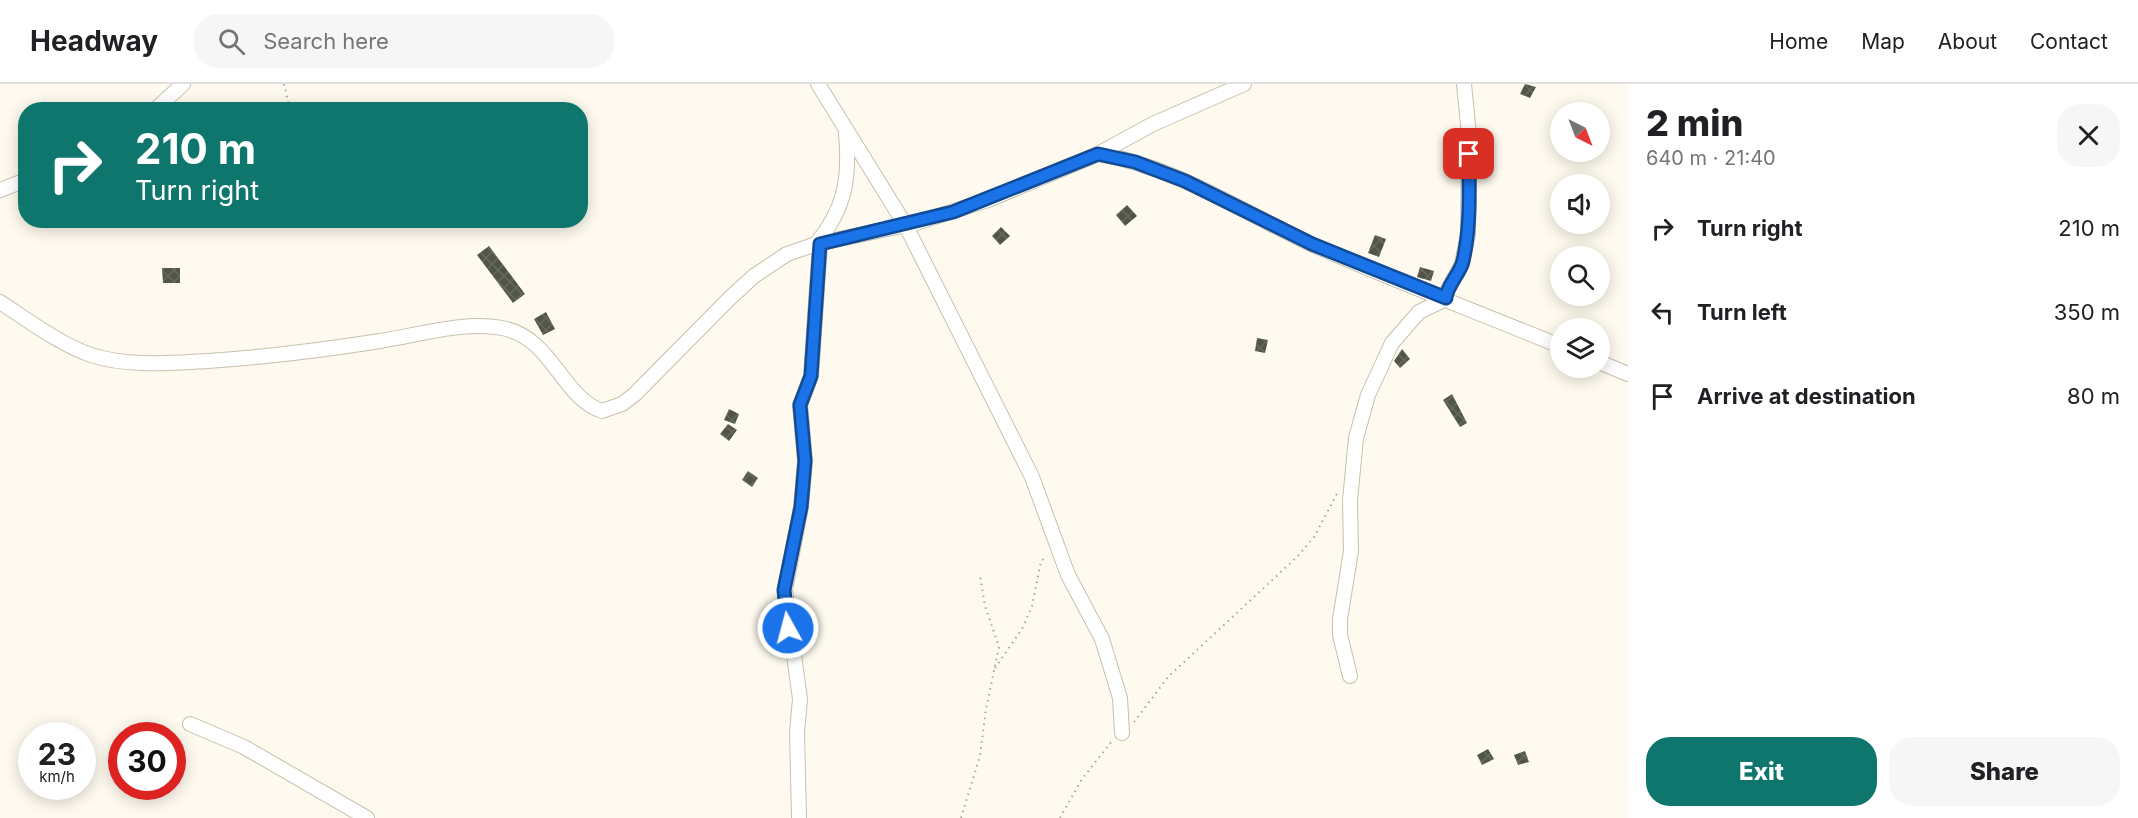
<!DOCTYPE html>
<meta charset="utf-8">
<style>
:root{--surface:#fff;--page:#f6f6f6;--text:#202124;--muted:#757577;--line:#e0e0e0;--accent:#0f766e}
body{margin:0;font-family:Inter,sans-serif;background:var(--page);color:var(--text);height:100vh;display:flex;flex-direction:column;font-size:22px;white-space:nowrap}
*{box-sizing:border-box;margin:0}
p{font-size:20px;color:var(--muted)}
.icon{flex:none;width:33px;height:33px;fill:none;stroke:currentColor;stroke-width:2;stroke-linecap:round;stroke-linejoin:round}
.map{position:relative;flex:1;overflow:hidden}
.drawer{display:flex;flex-direction:column;background:var(--surface);width:510px}
.drawer>*{flex:none}
.top-card{position:absolute;left:18px;top:18px;width:570px;height:126px;border-radius:24px;box-shadow:0 3px 15px #0003;background:#0f766e;color:#fff;overflow:hidden}
.needle{width:39px;rotate:138deg}
.controls{position:absolute;left:1550px;top:18px;display:grid;gap:12px}
.controls a{display:grid;place-items:center;width:60px;height:60px;border-radius:50%;background:var(--surface);box-shadow:0 3px 15px #0003;font-size:30px}
.speed{position:absolute;left:18px;top:638px;display:flex;gap:12px;font-size:30px;font-weight:700;text-align:center}
.speed>*{display:grid;place-content:center;width:78px;height:78px;border-radius:50%;background:var(--surface);box-shadow:0 3px 15px #0003;line-height:1}
.speed small{font-size:15px;font-weight:400}
.speed .limit{border:9px solid #d22;background:#fff;color:#111}
.pin{position:absolute;display:grid;place-items:center;width:51px;height:51px;color:#fff;margin:-26px;border-radius:12px;box-shadow:0 3px 9px #0006}
.me{position:absolute;width:66px;margin:-33px;rotate:353deg;stroke-linejoin:round;filter:drop-shadow(0 0 4px #0008)}
.turn{display:flex;align-items:center;gap:21px;height:126px;padding:0 18px;font-size:27px}
.turn .icon{width:78px;height:78px;stroke-width:2.5}
.turn b{display:block;font-size:42px;line-height:51px}
.round{display:grid;place-items:center;flex:none;width:63px;height:63px;border-radius:24px;background:var(--page)}
.head{display:flex;align-items:center;justify-content:space-between;height:102px;padding:0 18px}
h1{font-size:36px;font-weight:800;line-height:45px}
.action{display:flex;gap:12px;margin-top:auto;padding:12px 18px}
.action a{flex:1;height:69px;border-radius:24px;background:var(--accent);color:#fff;font-size:24px;font-weight:800;line-height:69px;text-align:center}
.action a+a{background:var(--page);color:var(--text)}
ul{padding:0;list-style:none}
li{display:flex;align-items:center;gap:18px;height:84px;padding:0 18px}
li div{flex:1}
li b{display:block;font-size:22px}
li em{font-style:normal}
header{display:flex;align-items:center;gap:36px;box-sizing:border-box;height:84px;padding:0 30px;background:var(--surface);border-bottom:2px solid var(--line)}
header strong{font-size:28px}
nav{display:flex;gap:33px;margin-inline-start:auto;font-size:21px}
.search{width:420px;height:54px;background:var(--page);display:flex;align-items:center;gap:15px;box-sizing:border-box;padding:0 21px;border-radius:24px;color:var(--muted);font-size:22px}
main{display:flex;flex:1;min-height:0}
.map>svg:first-child{display:block}
</style>
<header>
<strong>Headway</strong>
<div class="search"><svg class="icon" aria-label="search" viewBox="0 0 24 24"><circle cx="10" cy="10" r="6"/><path d="M15 15l6 6"/></svg>Search here</div>
<nav><a>Home</a><a>Map</a><a>About</a><a>Contact</a></nav>
</header>
<main>
<div class="map">
<svg width="1628" height="734" viewBox="0 0 1628 734">
<defs>
<pattern id="building-cross-hatch" width="8" height="8" patternUnits="userSpaceOnUse" patternTransform="scale(1.5)"><rect width="8" height="8" fill="#515545"/><path d="M0 0l8 8M0 8l8-8" fill="none" stroke="#676a5d"/></pattern>
</defs>
<rect width="100%" height="100%" fill="#fefaef"/>
<g fill="url(#building-cross-hatch)">
<path d="M1525,0L1536,3L1530,14L1520,10Z"/>
<path d="M1127,121L1137,132L1125,142L1116,131Z"/>
<path d="M1001,143L1010,152L1000,161L992,152Z"/>
<path d="M1375,151L1386,155L1379,173L1368,169Z"/>
<path d="M489,162L525,210L513,219L477,171Z"/>
<path d="M1420,183L1434,187L1431,197L1417,193Z"/>
<path d="M162,184H180V199H163Z"/>
<path d="M546,228L555,245L543,251L534,235Z"/>
<path d="M1257,254L1268,256L1265,269L1255,267Z"/>
<path d="M1402,265L1410,275L1400,284L1394,277Z"/>
<path d="M1452,310L1467,339L1460,343L1443,316Z"/>
<path d="M729,325L739,330L735,340L724,336Z"/>
<path d="M728,340L737,346L729,357L720,350Z"/>
<path d="M748,387L758,394L752,403L742,396Z"/>
<path d="M1488,665L1494,675L1482,681L1477,671Z"/>
<path d="M1525,667L1529,678L1518,681L1514,671Z"/>
</g>
<g fill="none" stroke-linecap="round" stroke-linejoin="round">
<g stroke="#c7c0ae" stroke-width="16">
<g id="street">
<path d="M818,0L906,142L1032,393L1068,491L1102,555L1120,614L1122,649"/>
<path d="M155,26L183,0"/>
<path d="M1098,70C1175,82 1242,128 1311,160C1393,196 1477,228 1560,262"/>
<path d="M0,106L26,96"/>
<path d="M816,160C845,125 850,95 846,50"/>
<path d="M1446,215V209L1462,180L1468,150L1469,51L1464,0"/>
<path d="M0,218C26,235 61,261 91,271C129,283 168,279 208,277C266,273 323,266 380,257C419,251 463,237 502,244C552,253 562,314 602,327L622,320L634,311L730,214L754,192L787,170L816,160L916,139L988,116L1098,70L1153,40L1244,0"/>
<path d="M1599,278L1628,290"/>
<path d="M1350,592L1340,551V535L1351,467L1350,416L1356,354L1368,311L1392,259L1419,228L1446,215"/>
<path d="M190,640L244,663L367,734"/>
<path d="M799,734L797,648L800,615L785,506L801,423L805,377L800,321L811,292L820,160"/>
</g>
</g>
<g stroke="#aaa69d" stroke-width="2" stroke-dasharray="1.5 4.5" stroke-linecap="butt">
<path d="M284,0L290,26"/>
<path d="M995,584L1022,545L1032,522L1041,477L1047,472"/>
<path d="M1134,638L1168,593L1298,472L1314,453L1338,408"/>
<path d="M961,734L980,672L986,625L999,563L985,522L980,492"/>
<path d="M1060,734L1082,695L1112,657"/>
</g>
<use href="#street" stroke="#fff" stroke-width="14"/>
</g>
<g fill="none" stroke-linecap="round" stroke-linejoin="round">
<g stroke="#114b97" stroke-width="15">
<path id="route" d="M788,544L784,506L801,423L805,377L800,321L811,292L820,160L953,128L1098,70L1135,78L1185,97L1312,160L1446,214C1447,201 1460,190 1463,177C1471,142 1469,106 1469,70"/>
</g>
<use href="#route" stroke="#1a73e8" stroke-width="10"/>
</g>
</svg>
<div class="controls">
<a><svg class="needle" viewBox="-14 -14 28 28"><path d="M0-13l5 13h-10z" fill="#e53935"/><path d="M0 13l5-13h-10z" fill="#757577"/></svg></a>
<a><svg class="icon" aria-label="sound" viewBox="0 0 24 24"><path d="M4 9h4l5-4v14l-5-4H4zM17 9q2 3 0 6"/></svg></a>
<a><svg class="icon" aria-label="search" viewBox="0 0 24 24"><circle cx="10" cy="10" r="6"/><path d="M15 15l6 6"/></svg></a>
<a><svg class="icon" aria-label="layers" viewBox="0 0 24 24"><path d="M12 4l9 5-9 5-9-5zM3 14l9 5 9-5"/></svg></a>
</div>
<div class="speed"><div>23<small>km/h</small></div><div class="limit">30</div></div>
<div class="pin" style="left:1469px;top:70px;background:#d93025"><svg class="icon" aria-label="arrive" viewBox="0 0 24 24"><path d="M6 21V4h12l-3 4 3 4H6"/></svg></div>
<svg class="me" style="left:788px;top:544px" viewBox="-20 -20 40 40"><circle r="17" fill="#1a73e8" stroke="#fff" stroke-width="3"/><path d="M0-11L8 9 0 5-8 9z" fill="#fff"/></svg>
<div class="top-card">
<div class="turn"><svg class="icon" aria-label="right" viewBox="0 0 24 24"><path d="M7 20v-9h11M14 6l5 5-5 5"/></svg><div><b>210 m</b>Turn right</div></div>
</div>
</div>
<section class="drawer">
<div class="head"><div><h1>2 min</h1><p>640 m · 21:40</p></div><a class="round"><svg class="icon" aria-label="close" viewBox="0 0 24 24"><path d="M6 6l12 12M18 6L6 18"/></svg></a></div>
<ul>
<li><svg class="icon" aria-label="right" viewBox="0 0 24 24"><path d="M7 20v-9h11M14 6l5 5-5 5"/></svg><div><b>Turn right</b></div><em>210 m</em></li>
<li><svg class="icon" aria-label="left" viewBox="0 0 24 24"><path d="M17 20v-9H6M10 6l-5 5 5 5"/></svg><div><b>Turn left</b></div><em>350 m</em></li>
<li><svg class="icon" aria-label="arrive" viewBox="0 0 24 24"><path d="M6 21V4h12l-3 4 3 4H6"/></svg><div><b>Arrive at destination</b></div><em>80 m</em></li>
</ul>
<div class="action"><a>Exit</a><a>Share</a></div>
</section>
</main>
